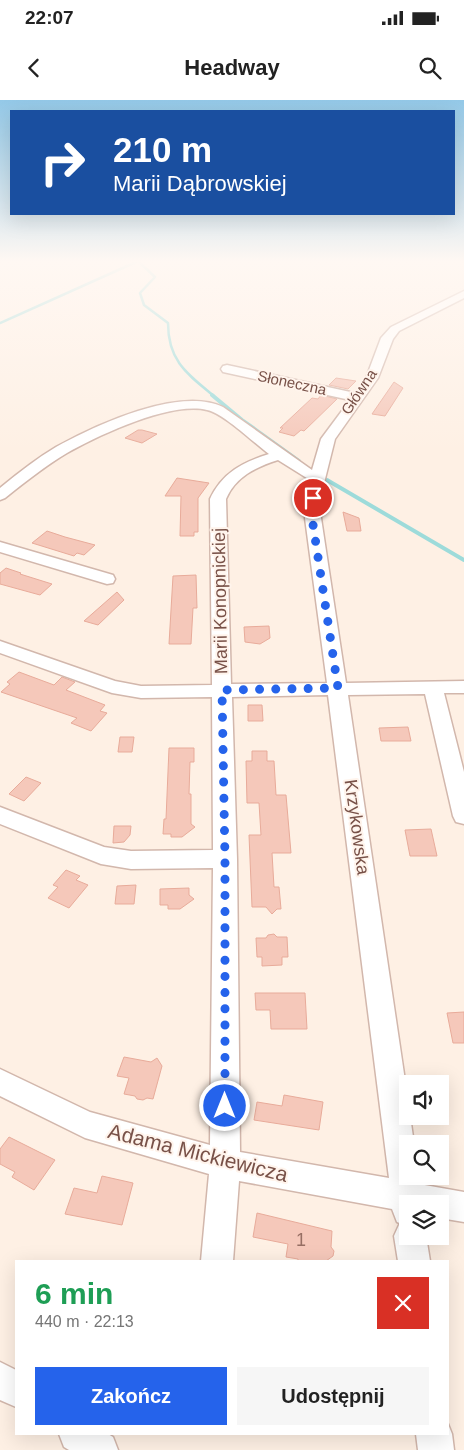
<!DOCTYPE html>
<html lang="pl">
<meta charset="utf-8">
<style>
:root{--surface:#fff;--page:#f6f6f6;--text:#222;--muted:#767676;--accent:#2563eb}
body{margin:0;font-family:Helvetica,sans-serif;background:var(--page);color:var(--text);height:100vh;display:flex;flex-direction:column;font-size:19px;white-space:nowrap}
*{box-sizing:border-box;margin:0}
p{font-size:16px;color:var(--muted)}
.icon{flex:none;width:28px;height:28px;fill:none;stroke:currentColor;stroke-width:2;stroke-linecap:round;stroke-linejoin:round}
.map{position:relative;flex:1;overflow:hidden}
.panel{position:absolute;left:15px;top:1160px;width:434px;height:175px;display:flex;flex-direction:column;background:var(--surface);border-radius:0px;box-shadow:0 5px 20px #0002}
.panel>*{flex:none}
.banner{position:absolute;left:10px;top:10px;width:445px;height:105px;border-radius:0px;box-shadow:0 5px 20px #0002;background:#1a4fa0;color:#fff;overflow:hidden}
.tools{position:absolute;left:399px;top:975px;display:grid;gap:10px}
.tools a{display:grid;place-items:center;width:50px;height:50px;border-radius:0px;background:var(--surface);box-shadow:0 5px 20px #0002;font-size:25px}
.pin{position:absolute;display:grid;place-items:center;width:42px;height:42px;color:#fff;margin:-21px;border:2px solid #fff;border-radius:50%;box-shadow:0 1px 5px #0007}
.me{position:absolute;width:55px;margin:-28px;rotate:0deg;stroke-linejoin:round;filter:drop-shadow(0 0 4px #0008)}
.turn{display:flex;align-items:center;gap:18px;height:105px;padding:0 20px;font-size:22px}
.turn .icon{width:65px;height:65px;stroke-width:2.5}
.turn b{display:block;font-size:35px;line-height:42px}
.round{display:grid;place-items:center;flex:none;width:52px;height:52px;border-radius:0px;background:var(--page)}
.headline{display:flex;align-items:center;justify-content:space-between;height:85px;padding:0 20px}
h1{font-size:30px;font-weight:600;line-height:38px;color:#1e9e55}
.button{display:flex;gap:10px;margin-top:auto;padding:10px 20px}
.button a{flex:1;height:58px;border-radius:0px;background:var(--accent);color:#fff;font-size:20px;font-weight:600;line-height:58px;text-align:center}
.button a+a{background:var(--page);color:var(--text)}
.status{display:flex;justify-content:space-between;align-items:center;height:35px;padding:0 25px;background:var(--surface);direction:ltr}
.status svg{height:14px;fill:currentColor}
header{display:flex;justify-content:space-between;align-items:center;height:65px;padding:0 20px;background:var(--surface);font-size:22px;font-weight:600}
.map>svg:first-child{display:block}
</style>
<div class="status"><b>22:07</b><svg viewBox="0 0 49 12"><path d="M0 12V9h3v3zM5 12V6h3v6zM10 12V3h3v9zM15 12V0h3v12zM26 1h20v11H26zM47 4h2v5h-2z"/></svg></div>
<header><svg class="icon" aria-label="back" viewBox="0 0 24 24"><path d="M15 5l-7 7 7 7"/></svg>Headway<svg class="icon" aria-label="search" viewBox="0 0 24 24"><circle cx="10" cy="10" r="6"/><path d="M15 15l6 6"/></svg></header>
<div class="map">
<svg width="464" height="1350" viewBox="0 0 464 1350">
<rect width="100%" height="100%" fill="#fef0e4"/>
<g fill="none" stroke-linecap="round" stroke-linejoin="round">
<g stroke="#9ddbda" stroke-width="2.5">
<path d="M139,162L155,177L140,193L144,205L168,223C168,261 187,274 214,296"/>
<path d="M0,223L136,162"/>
</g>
<g stroke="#9ddbda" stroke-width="4">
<path d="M212,295L242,320L299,361"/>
<path d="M327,380L464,460"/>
</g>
</g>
<g fill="#f5c8ba" stroke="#e8ab9a">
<path d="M336,278L356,281L348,289L329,285Z"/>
<path d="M394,282L403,288L385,316L372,314Z"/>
<path d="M321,295L337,299L304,331L301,330L294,336L279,332L283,328H280L312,298L318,299Z"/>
<path d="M138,330H142L157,334L142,343L125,338Z"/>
<path d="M177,378L209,383L198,398V432H194V436H180L181,396H165Z"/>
<path d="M343,412L359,418L361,431H347Z"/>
<path d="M47,431L65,437L95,445L84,455L77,453L74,456L32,443Z"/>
<path d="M6,468L21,473L20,474L52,484L40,495L0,484V473Z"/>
<path d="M196,475L197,508H193L191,544H169L173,476Z"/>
<path d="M117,492L124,500L98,525L84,521Z"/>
<path d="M269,526L270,538L260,544L245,542L244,527Z"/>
<path d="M19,572L54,585L62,577L75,582L66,590L105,605L100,611L107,613L91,631L71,623L77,618L1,592L10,584L7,582Z"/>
<path d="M248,605H262L263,621H248Z"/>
<path d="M408,627L411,641H381L379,628Z"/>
<path d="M120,637H134L132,652H118Z"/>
<path d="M169,648H194V662H190L189,694H191V724L195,727L182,737H171V734H163L164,719H166Z"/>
<path d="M252,651H267V661H274L276,695H286L291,753H272L274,787H279L281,809H277L272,814L266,807H252L249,735H261L259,703H247L246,661H252Z"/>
<path d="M26,677L41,683L24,701L9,694Z"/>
<path d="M114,726H131L130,735L124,742L113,743Z"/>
<path d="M431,729L437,756H410L405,730Z"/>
<path d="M66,770L80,776L76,780L88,785L69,808L48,798L58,787L53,785Z"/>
<path d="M136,785L134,804H115L117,786Z"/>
<path d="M189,788V795L194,799L180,809H168V805H160V789Z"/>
<path d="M274,834L277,837H287L288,857H282V865L262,866V857H257L256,838H266L268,835Z"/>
<path d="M255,893H305L307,929H271L270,910H256Z"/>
<path d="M464,912V943H453L447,913Z"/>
<path d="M124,957L151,962L157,958L162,966L153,999L147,998L143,1000L137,999L135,996L124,994L129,978L117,976Z"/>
<path d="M284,995L323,1002L319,1030L254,1020L257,1002L282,1006Z"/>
<path d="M9,1037L55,1060L34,1090L12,1077L15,1072L0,1064V1049Z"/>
<path d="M102,1076L133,1083L122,1125L65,1114L74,1088L97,1093Z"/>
<path d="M257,1113L332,1131L331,1147L334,1151L333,1156L326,1161H298V1159L286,1157L288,1144L253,1137Z"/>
</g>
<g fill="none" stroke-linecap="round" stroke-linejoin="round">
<g stroke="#d2b7ac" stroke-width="3">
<g id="minor">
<path d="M464,191V198L399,231L393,239L378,278L335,339L322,391L321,418L346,583L464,581V593H444L464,672V724L456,722L453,716L425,594L348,595L408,1001V1016H410L414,1044H408V1076H418L419,1084L464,1092V1122L440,1118V1104H408V1136H426L430,1161H398L394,1136L399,1125L402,1124L397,1122L392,1109L239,1081L233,1161H201L209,1074L85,1038L0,996V969L90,1012L210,1045L213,768L131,769L101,764L0,724V707L104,747L131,751L213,750L212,597L141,598L112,593L0,553V541L115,581L141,586L212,585L210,399C222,373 243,362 269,354C254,343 223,313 207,310C171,301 99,335 67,353C45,366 25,382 5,398L0,400V388C18,373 36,359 56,347C96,325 179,286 223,307L312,370L321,339L350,300L223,272L221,269L223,266L227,265L355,293L366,278L381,238L391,227ZM278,360L310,380L306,391L305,418L327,583L231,584L226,399C235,377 256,367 278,360ZM328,595L389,1078L240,1052L237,759L232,597Z"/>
<path d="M0,442L113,475L115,479L113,483L107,484L0,452Z"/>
<path d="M0,1262L16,1270V1307L0,1300Z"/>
<path d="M448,1324L452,1334L454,1350H418L416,1334H448Z"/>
<path d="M59,1334H108L113,1337L118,1350H69L64,1347Z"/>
</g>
</g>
<use href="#minor" fill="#fff" fill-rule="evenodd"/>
</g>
<linearGradient id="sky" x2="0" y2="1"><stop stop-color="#94c9e8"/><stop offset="0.46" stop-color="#fff8f3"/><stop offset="1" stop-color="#fff8f3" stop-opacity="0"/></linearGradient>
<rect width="464" height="351" fill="url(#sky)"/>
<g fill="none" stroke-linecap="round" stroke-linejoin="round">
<path stroke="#2563eb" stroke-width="9" stroke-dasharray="0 16.2" d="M225,1006V759L222,590L338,588L312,418L313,398"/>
</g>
<g text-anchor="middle" stroke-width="4" stroke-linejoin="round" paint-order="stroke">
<g font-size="15" fill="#785148" stroke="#fff4ec">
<text transform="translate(292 283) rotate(12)" y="5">Słoneczna</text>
<text transform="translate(359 292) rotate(-56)" y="5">Główna</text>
</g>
<g font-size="18" fill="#785148" stroke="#fff4ec">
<text transform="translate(220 501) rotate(-91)" y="6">Marii Konopnickiej</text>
<text transform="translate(357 727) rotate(82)" y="6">Krzykowska</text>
</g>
<g font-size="18" fill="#976f64">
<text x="301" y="1146">1</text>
</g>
<g font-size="21" fill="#785148" stroke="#fff4ec">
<text transform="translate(198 1053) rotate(14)" y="7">Adama Mickiewicza</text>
</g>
</g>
</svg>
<div class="tools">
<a><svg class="icon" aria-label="sound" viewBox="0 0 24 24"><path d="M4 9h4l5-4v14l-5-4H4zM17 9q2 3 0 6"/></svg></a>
<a><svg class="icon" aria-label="search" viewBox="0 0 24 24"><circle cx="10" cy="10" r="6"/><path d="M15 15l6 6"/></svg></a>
<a><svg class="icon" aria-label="layers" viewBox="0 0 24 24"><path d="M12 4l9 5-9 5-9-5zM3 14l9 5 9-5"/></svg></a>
</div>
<div class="pin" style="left:313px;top:398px;background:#d93025"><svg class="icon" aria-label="arrive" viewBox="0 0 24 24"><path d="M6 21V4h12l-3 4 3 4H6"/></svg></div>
<svg class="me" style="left:225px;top:1006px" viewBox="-20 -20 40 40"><circle r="17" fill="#2563eb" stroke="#fff" stroke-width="3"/><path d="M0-11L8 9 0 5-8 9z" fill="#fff"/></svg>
<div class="banner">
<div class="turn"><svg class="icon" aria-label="right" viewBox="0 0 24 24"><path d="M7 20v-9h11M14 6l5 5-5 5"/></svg><div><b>210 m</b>Marii Dąbrowskiej</div></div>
</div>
<section class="panel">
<div class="headline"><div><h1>6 min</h1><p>440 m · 22:13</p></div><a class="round" style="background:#d93025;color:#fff"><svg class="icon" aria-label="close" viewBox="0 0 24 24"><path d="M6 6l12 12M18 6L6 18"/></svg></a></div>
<div class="button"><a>Zakończ</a><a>Udostępnij</a></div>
</section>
</div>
